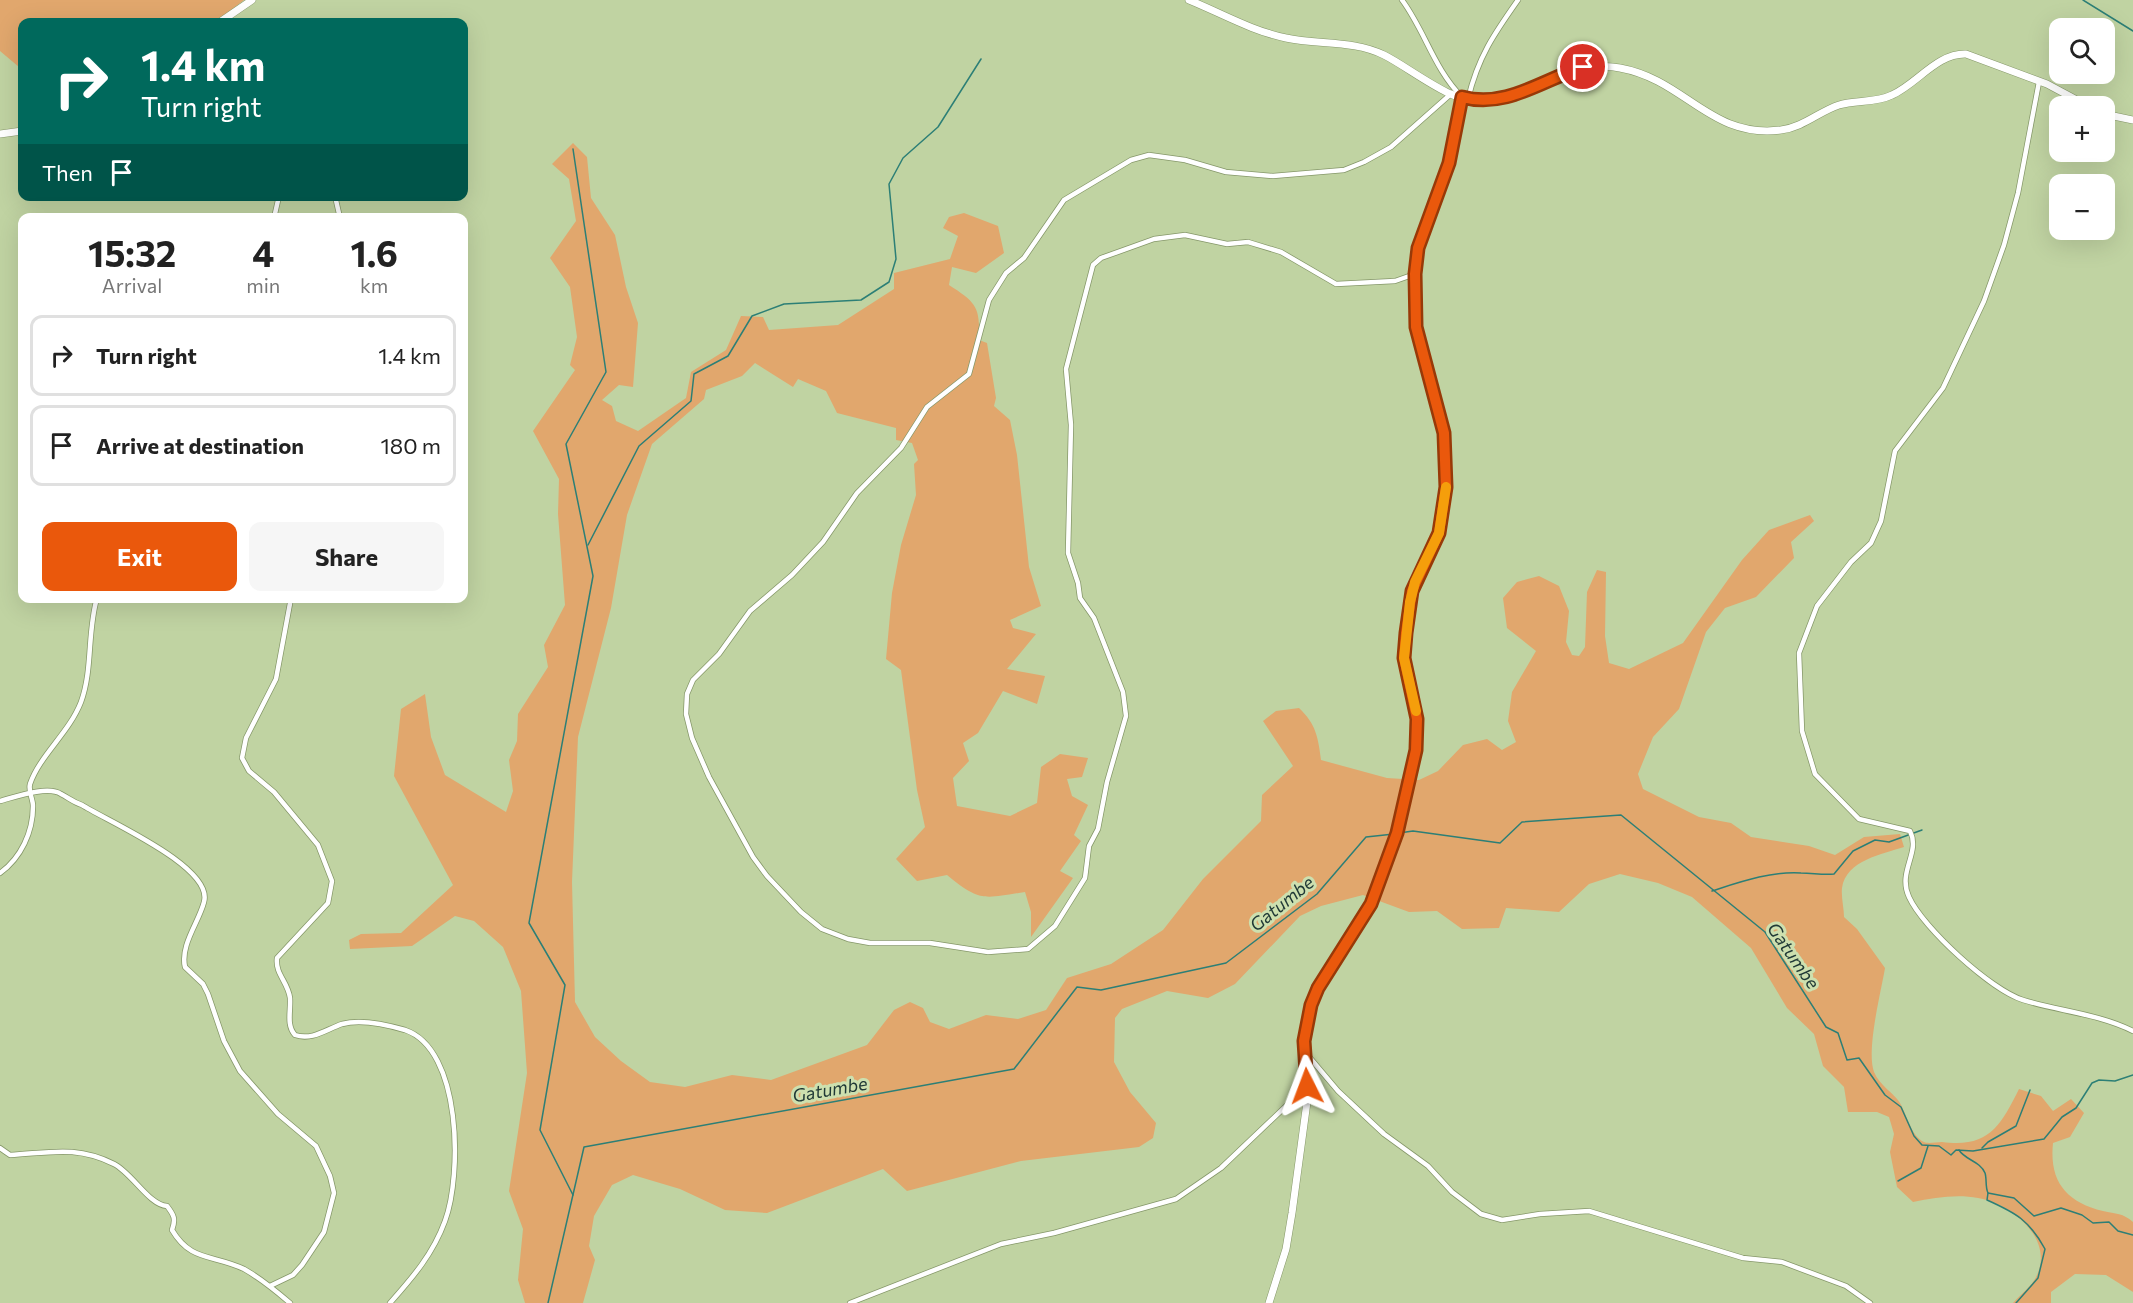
<!DOCTYPE html>
<meta charset="utf-8">
<style>
:root{--surface:#fff;--page:#f6f6f6;--text:#222;--muted:#767676;--line:#e0e0e0;--accent:#ea580c}
body{margin:0;font-family:Commissioner,sans-serif;background:var(--page);color:var(--text);height:100vh;display:flex;flex-direction:column;font-size:22px;white-space:nowrap}
*{box-sizing:border-box;margin:0}
p{font-size:20px;color:var(--muted)}
.icon{flex:none;width:33px;height:33px;fill:none;stroke:currentColor;stroke-width:2;stroke-linecap:round;stroke-linejoin:round}
.map{position:relative;flex:1;overflow:hidden}
.sheet{position:absolute;left:18px;top:213px;width:450px;height:390px;display:flex;flex-direction:column;background:var(--surface);border-radius:12px;box-shadow:0 6px 24px #0002}
.sheet>*{flex:none}
.guide{position:absolute;left:18px;top:18px;width:450px;height:183px;border-radius:12px;box-shadow:0 6px 24px #0002;background:#00695c;color:#fff;overflow:hidden}
.buttons{position:absolute;left:2049px;top:18px;display:grid;gap:12px}
.buttons a{display:grid;place-items:center;width:66px;height:66px;border-radius:12px;background:var(--surface);box-shadow:0 6px 24px #0002;font-size:30px}
.pin{position:absolute;display:grid;place-items:center;width:51px;height:51px;color:#fff;margin:-26px;border:3px solid #fff;border-radius:50%;box-shadow:0 2px 6px #0007}
.me{position:absolute;width:66px;margin:-33px;rotate:357deg;stroke-linejoin:round;filter:drop-shadow(0 0 4px #0008)}
.turn{display:flex;align-items:center;gap:21px;height:126px;padding:0 24px;font-size:27px}
.turn .icon{width:78px;height:78px;stroke-width:2.5}
.turn b{display:block;font-size:42px;line-height:51px}
.then{display:flex;align-items:center;height:57px;padding:0 24px;background:#0003;gap:12px;font-size:22px}
.eta{display:flex;justify-content:space-evenly;align-items:center;height:102px;text-align:center}
.eta b{font-size:36px;font-weight:700;line-height:42px}
.cta{display:flex;gap:12px;margin-top:auto;padding:12px 24px}
.cta a{flex:1;height:69px;border-radius:12px;background:var(--accent);color:#fff;font-size:24px;font-weight:700;line-height:69px;text-align:center}
.cta a+a{background:var(--page);color:var(--text)}
ul{padding:0;list-style:none}
li{display:flex;align-items:center;gap:18px;height:81px;margin:0 12px 9px;padding:0 12px;border:3px solid var(--line);border-radius:12px}
li div{flex:1}
li b{display:block;font-size:22px}
li em{font-style:normal}
.map>svg:first-child{display:block}
</style>
<div class="map">
<svg width="2133" height="1303" viewBox="0 0 2133 1303">
<rect width="100%" height="100%" fill="#c0d3a2"/>
<g fill="#e1a76d">
<path d="M0,0H244L216,22H22V64L19,67L0,51Z"/>
<path d="M573,143L587,157L591,198L615,235L626,287L638,323L633,387L619,385L602,400L612,406L616,421L638,431L686,398L691,372L726,350L741,316L763,317L769,330L838,325L894,289V273L950,259L958,236L943,228L949,217L964,213L998,226L1004,253L976,273L952,267L949,285C977,303 980,307 979,340L987,343L996,398L994,406L1010,420L1017,455L1029,567L1041,606L1010,620L1013,628L1036,634L1007,669L1045,676L1037,704L1003,691L978,733L963,743L969,761L953,778L957,806L1010,816L1037,803L1041,767L1060,754L1088,758L1082,777L1067,779L1072,796L1088,805L1074,835L1081,841L1060,871L1073,878L1031,937V912L1025,892C984,898 981,903 947,875L917,881L896,859L925,827L917,790L901,670L886,659L892,593L901,545L916,495L914,464L918,460L912,443L896,440V428L837,413L826,391L798,379L793,387L755,363L742,376L706,390L704,399L652,444L627,515L611,608L578,737L572,882L575,1002L595,1037L621,1061L650,1082L685,1087L732,1075L771,1080L867,1045L894,1010L910,1002L923,1008L930,1022L949,1029L986,1015L1018,1019L1046,1010L1067,978L1111,964L1163,930L1203,879L1261,821L1262,795L1293,766L1263,721L1276,711L1299,708C1316,724 1318,737 1321,760L1387,778L1419,780L1438,771L1463,745L1487,739L1502,750L1516,742L1508,721L1512,692L1536,651L1507,628L1503,598L1517,582L1539,576L1559,586L1569,611L1566,642L1572,655L1579,656L1585,647L1587,592L1597,570L1606,572L1605,636L1609,663L1629,669L1683,643L1742,560L1769,530L1810,515L1814,521L1791,542L1794,558L1756,597L1725,608L1706,632L1679,709L1653,737L1638,774L1643,789L1699,817L1731,823L1751,837L1809,846L1835,855L1864,837L1900,834L1904,847C1883,854 1846,860 1842,888C1841,897 1844,908 1844,917L1857,929L1885,968C1881,992 1866,1050 1874,1072C1880,1086 1893,1092 1900,1103C1907,1115 1911,1136 1924,1142C1928,1144 1936,1142 1942,1142C1988,1148 2000,1127 2019,1089L2041,1096L2053,1111L2071,1099L2084,1113L2070,1137L2053,1143C2049,1181 2066,1202 2103,1211C2116,1214 2123,1213 2133,1222V1292L2106,1275L2075,1274L2051,1292V1303H2013C2021,1294 2033,1285 2037,1275C2054,1238 2011,1204 1978,1198C1956,1194 1934,1198 1913,1202L1897,1187L1890,1152L1894,1134L1889,1117L1877,1112H1848L1844,1087L1823,1066L1814,1034L1787,1008L1751,948L1692,897L1658,883L1620,874L1589,884L1559,912L1506,908L1499,928L1462,929L1437,911L1409,912L1363,895L1321,906L1300,916L1235,984L1208,998L1167,991L1122,1009L1115,1018L1114,1062L1130,1092L1156,1123L1153,1138L1139,1147L1021,1161L907,1191L883,1169L767,1213L725,1210L680,1189L633,1175L612,1185L594,1216L589,1246L595,1260L583,1303H525L518,1280L523,1229L509,1191L527,1073L521,991L503,947L474,921L455,916L412,946L350,949L349,940L361,934L401,933L453,885L394,776L401,709L425,694L431,737L445,775L506,812L513,791L509,760L517,741L518,714L548,667L544,645L565,605L558,514L559,479L533,431L575,370L570,365L577,337L570,287L550,258L576,221L569,179L552,164Z"/>
</g>
<g fill="none" stroke-linecap="round" stroke-linejoin="round">
<g stroke="#2c7f76" stroke-width="1.5">
<path d="M2083,0L2133,31"/>
<path d="M588,545L639,446L691,401L694,374L728,356L752,316L784,304L861,300L889,282L896,259L889,184L903,158L938,127L981,59"/>
<path d="M1399,833L1413,831L1500,843L1522,822L1621,815L1765,932L1826,1027L1838,1033L1847,1060L1859,1058L1885,1095L1901,1107L1914,1136L1922,1145L1939,1146L1951,1155L1956,1150L1973,1151L2044,1139L2062,1117L2076,1108L2092,1083L2099,1080L2115,1081L2133,1075"/>
<path d="M1712,891C1740,882 1771,871 1801,873C1813,873 1822,875 1834,874L1853,851L1875,840L1889,842L1922,830"/>
<path d="M1982,1148L1988,1142L2016,1126L2030,1090"/>
<path d="M1959,1150C1965,1160 1980,1161 1985,1173C1987,1179 1985,1187 1988,1193L2014,1198L2034,1216L2061,1208L2082,1215L2093,1223L2109,1222L2118,1231L2133,1235"/>
<path d="M1898,1181L1921,1168L1928,1146"/>
<path d="M1988,1193L1987,1200C2016,1213 2029,1220 2045,1249L2038,1278L2016,1303"/>
<path d="M573,1195L540,1130L565,985L529,923L593,576L566,444L606,372L573,149"/>
<path d="M548,1303L584,1147L1014,1069L1077,987L1101,990L1226,963L1317,894L1366,837L1394,834"/>
</g>
<g stroke="#859769" stroke-width="6">
<g id="minor">
<path d="M1402,0C1425,31 1434,69 1462,97"/>
<path d="M2039,82L2018,193L2004,245L1984,301L1943,388L1895,451L1881,521L1871,543L1851,562L1817,606L1799,653L1802,731L1815,774L1859,819L1910,831C1921,853 1897,871 1909,897C1923,928 1991,990 2023,1000C2059,1011 2099,1014 2133,1031"/>
<path d="M1468,99C1478,57 1494,34 1518,0"/>
<path d="M335,196L340,218"/>
<path d="M274,218L279,196"/>
<path d="M1415,274L1395,281L1336,284L1281,252L1248,242L1227,244L1185,235L1154,239L1101,258L1093,265L1066,369L1071,425L1068,553L1078,583L1080,598L1094,618L1123,692L1126,716L1107,782L1098,829L1089,846L1085,878L1055,926L1028,949L988,952L930,943H870L848,939L822,929L801,912L767,876L753,857L709,777L692,738L686,714L687,694L693,680L719,654L750,611L792,575L823,542L857,493L901,448L927,407L969,374L989,300L1006,273L1024,258L1064,200L1131,160L1149,155L1185,160L1226,172L1273,176L1344,170L1364,162L1391,147L1452,93"/>
<path d="M291,598L276,679L246,738L242,758L249,771L274,792L318,845L332,881L328,903L277,958C275,974 288,982 290,998C291,1011 286,1025 295,1035C312,1041 327,1029 342,1024C360,1019 388,1025 405,1030C462,1049 462,1175 445,1221C433,1254 413,1277 390,1303"/>
<path d="M0,801C15,797 48,785 61,794C69,798 73,802 82,805C107,821 214,867 204,902C199,922 180,945 185,967L203,984L208,994L224,1041L240,1071L278,1114L316,1146L330,1176L334,1193L324,1232L302,1265L293,1275L270,1286"/>
<path d="M0,873C21,858 33,832 33,806C33,799 28,791 30,784C40,755 69,733 81,702C93,669 87,632 97,598"/>
<path d="M1305,1052L1338,1091L1384,1134L1428,1166L1452,1192L1481,1214L1502,1220L1540,1214L1589,1211L1743,1258L1782,1262L1846,1286L1870,1303"/>
<path d="M0,1148L10,1155C49,1153 76,1145 114,1164C132,1173 149,1205 167,1206C174,1215 176,1219 172,1230C191,1262 212,1254 244,1269C260,1278 276,1291 290,1303"/>
<path d="M850,1303L1001,1244L1054,1233L1176,1199L1221,1168L1305,1088"/>
</g>
</g>
<g stroke="#859769" stroke-width="8">
<g id="secondary">
<path d="M1189,0C1221,13 1252,31 1286,38C1318,45 1354,40 1384,55C1410,68 1452,103 1481,102C1531,100 1569,58 1620,68C1686,80 1710,139 1781,130C1804,127 1818,112 1839,105C1856,100 1876,103 1892,95C1917,84 1937,53 1966,54L2047,84L2088,106"/>
<path d="M220,22L252,0"/>
<path d="M2104,114L2133,120"/>
<path d="M0,134L22,131"/>
<path d="M1269,1303L1286,1249L1292,1213L1307,1102L1304,1041L1307,1016L1318,988L1371,904L1397,833L1416,750L1417,719L1404,658L1406,633L1412,591L1439,533L1446,487L1444,433L1416,327L1415,274L1418,248L1449,163L1462,97"/>
</g>
</g>
<use href="#minor" stroke="#fff" stroke-width="4.5"/>
<use href="#secondary" stroke="#fff" stroke-width="7"/>
</g>
<g fill="none" stroke-linecap="round" stroke-linejoin="round">
<g stroke="#983908" stroke-width="15">
<path id="route" d="M1307,1086L1304,1041L1311,1005L1318,988L1371,904L1397,833L1416,750L1417,719L1404,658L1406,633L1412,591L1439,533L1446,487L1444,433L1416,327L1415,274L1418,248L1449,163L1462,97C1506,109 1542,80 1583,67"/>
</g>
<use href="#route" stroke="#ea580c" stroke-width="10"/>
<path stroke="#f59e0b" stroke-width="10" d="M1416,711L1404,658L1410,602L1415,582L1439,533L1446,487"/>
</g>
<g text-anchor="middle" stroke-width="6" stroke-linejoin="round" paint-order="stroke">
<g font-size="18" font-style="italic" fill="#203936" stroke="#cde0af">
<text transform="translate(1282 904) rotate(-39)" y="6">Gatumbe</text>
<text transform="translate(1793 956) rotate(55)" y="6">Gatumbe</text>
<text transform="translate(830 1090) rotate(-10)" y="6">Gatumbe</text>
</g>
</g>
</svg>
<div class="buttons">
<a><svg class="icon" aria-label="search" viewBox="0 0 24 24"><circle cx="10" cy="10" r="6"/><path d="M15 15l6 6"/></svg></a>
<a>+</a>
<a>−</a>
</div>
<div class="pin" style="left:1583px;top:67px;background:#d93025"><svg class="icon" aria-label="arrive" viewBox="0 0 24 24"><path d="M6 21V4h12l-3 4 3 4H6"/></svg></div>
<svg class="me" style="left:1307px;top:1086px" viewBox="-20 -20 40 40"><path d="M0-17L14 15 0 8-14 15z" fill="#ea580c" stroke="#fff" stroke-width="4"/></svg>
<div class="guide">
<div class="turn"><svg class="icon" aria-label="right" viewBox="0 0 24 24"><path d="M7 20v-9h11M14 6l5 5-5 5"/></svg><div><b>1.4 km</b>Turn right</div></div>
<div class="then">Then<svg class="icon" aria-label="arrive" viewBox="0 0 24 24"><path d="M6 21V4h12l-3 4 3 4H6"/></svg></div>
</div>
<section class="sheet">
<div class="eta">
<div><b>15:32</b><p>Arrival</p></div>
<div><b>4</b><p>min</p></div>
<div><b>1.6</b><p>km</p></div>
</div>
<ul>
<li><svg class="icon" aria-label="right" viewBox="0 0 24 24"><path d="M7 20v-9h11M14 6l5 5-5 5"/></svg><div><b>Turn right</b></div><em>1.4 km</em></li>
<li><svg class="icon" aria-label="arrive" viewBox="0 0 24 24"><path d="M6 21V4h12l-3 4 3 4H6"/></svg><div><b>Arrive at destination</b></div><em>180 m</em></li>
</ul>
<div class="cta"><a>Exit</a><a>Share</a></div>
</section>
</div>
